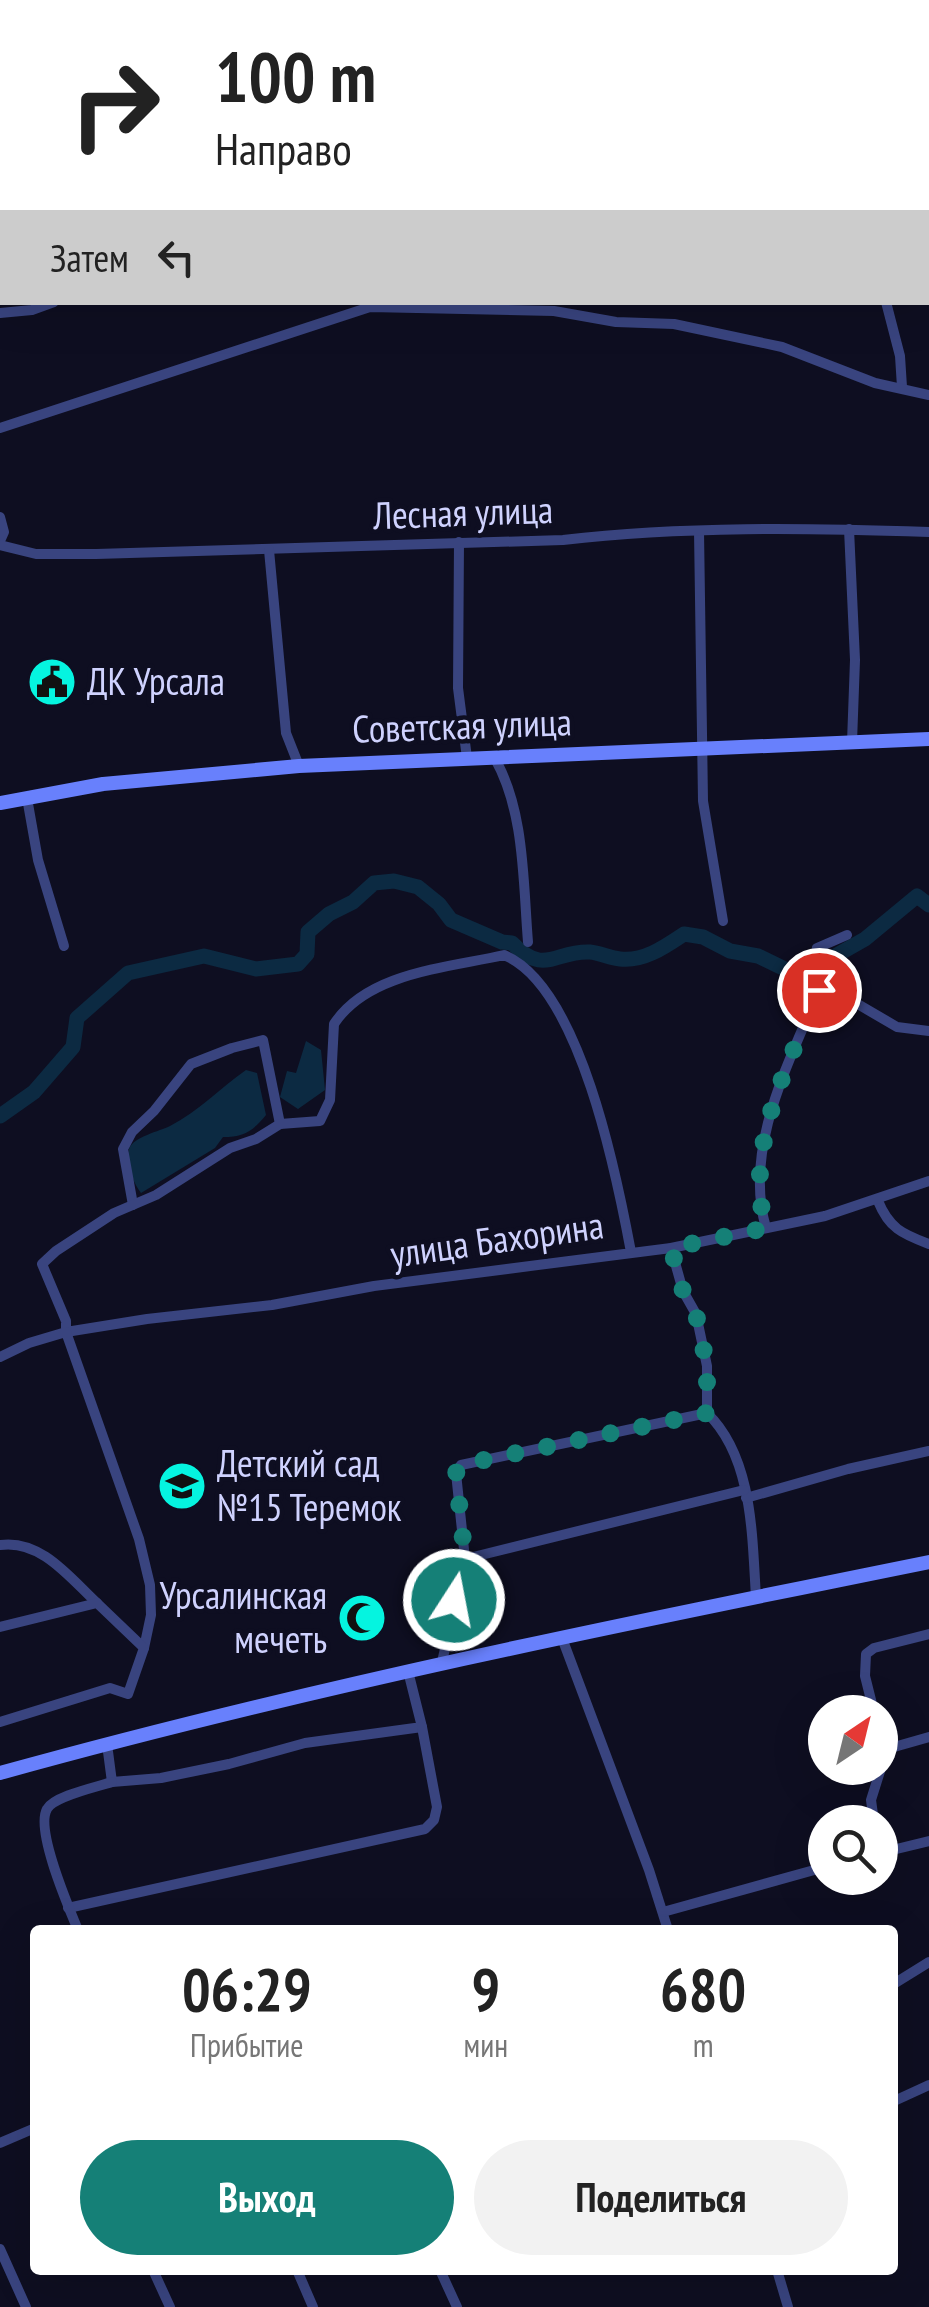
<!DOCTYPE html>
<html lang="ru">
<meta charset="utf-8">
<style>
:root{--surface:#fff;--page:#f2f2f2;--text:#222;--muted:#767676;--accent:#158077}
body{margin:0;font-family:"PT Sans Narrow",sans-serif;background:var(--page);color:var(--text);height:100vh;display:flex;flex-direction:column;font-size:38px;white-space:nowrap}
*{box-sizing:border-box;margin:0}
p{font-size:32px;color:var(--muted)}
.icon{flex:none;width:55px;height:55px;fill:none;stroke:currentColor;stroke-width:2;stroke-linecap:round;stroke-linejoin:round}
.map{position:relative;flex:1;overflow:hidden}
.panel{position:absolute;left:30px;top:1925px;width:868px;height:350px;display:flex;flex-direction:column;background:var(--surface);border-radius:10px;box-shadow:0 10px 40px #0002}
.panel>*{flex:none}
.banner{position:absolute;left:0px;top:0px;width:930px;height:305px;box-shadow:0 10px 40px #0002;background:#fff;color:var(--text);overflow:hidden}
.needle{width:65px;rotate:35deg}
.controls{position:absolute;left:808px;top:1695px;display:grid;gap:20px}
.controls a{display:grid;place-items:center;width:90px;height:90px;border-radius:50%;background:var(--surface);box-shadow:0 10px 40px #0002;font-size:50px}
.pin{position:absolute;display:grid;place-items:center;width:85px;height:85px;color:#fff;margin:-42px;border:5px solid #fff;border-radius:50%;box-shadow:0 2px 10px #0007}
.me{position:absolute;width:110px;margin:-55px;rotate:11deg;stroke-linejoin:round;filter:drop-shadow(0 0 8px #0008)}
.turn{display:flex;align-items:center;gap:35px;height:210px;padding:0 50px;font-size:45px}
.turn .icon{width:130px;height:130px;stroke-width:2.5}
.turn b{display:block;font-size:70px;line-height:85px}
.then{display:flex;align-items:center;height:95px;padding:0 50px;background:#0003;gap:20px;font-size:38px}
.eta{display:flex;justify-content:space-evenly;align-items:center;height:170px;text-align:center}
.eta b{font-size:60px;font-weight:700;line-height:70px}
.primary-button{display:flex;gap:20px;margin-top:auto;padding:20px 50px}
.primary-button a{flex:1;height:115px;border-radius:60px;background:var(--accent);color:#fff;font-size:40px;font-weight:700;line-height:115px;text-align:center}
.primary-button a+a{background:var(--page);color:var(--text)}
.map>svg:first-child{display:block}
</style>
<div class="map">
<svg width="929" height="2307" viewBox="0 0 929 2307">
<rect width="100%" height="100%" fill="#0e0e21"/>
<path fill="#112b25" d="M0,0H753L2,2L0,102Z"/>
<g fill="#0c2a42">
<path d="M306,1041L321,1050L325,1090L298,1109L280,1097L287,1071L296,1073Z"/>
<path d="M246,1070L257,1073L266,1115C253,1131 244,1137 223,1137L215,1148L141,1193C133,1183 125,1162 129,1149C133,1137 160,1131 170,1126C199,1111 220,1088 246,1070Z"/>
</g>
<g fill="none" stroke-linecap="round" stroke-linejoin="round">
<path stroke="#0c2a42" stroke-width="15" d="M0,1116L34,1092L73,1047L77,1018L128,973L204,956L256,969L298,964L307,954L308,932L329,914L353,902L374,883L394,881L418,887L439,904L451,920L502,942L512,943C544,977 556,950 590,952C600,953 610,958 620,959C644,962 666,946 684,934L703,937L730,951L758,956L787,970L821,964L865,939L917,896L929,905"/>
<g stroke="#39447f" stroke-width="10">
<path d="M906,0L907,2"/>
<path d="M774,2L784,0"/>
<path d="M928,21L929,20"/>
<path d="M928,59L929,64"/>
<path d="M0,177L2,178"/>
<path d="M886,302L900,356L902,387"/>
<path d="M0,313L32,310L54,302"/>
<path d="M0,428L370,307L554,311L616,322L674,324L782,347L875,383L929,395"/>
<path d="M0,517L4,532L0,541"/>
<path d="M849,529L855,660L852,742"/>
<path d="M699,531L703,801L723,921"/>
<path d="M459,542L458,688L467,758"/>
<path d="M0,545L36,554H96L563,540C684,526 807,528 929,532"/>
<path d="M269,550L286,733L299,766"/>
<path d="M494,757C525,810 523,882 528,942"/>
<path d="M27,798L38,860L64,946"/>
<path d="M847,935L817,948L826,981L844,996L897,1027L929,1031"/>
<path d="M878,1201C889,1228 902,1234 929,1244"/>
<path d="M133,1205L123,1149L132,1132L154,1111L191,1064L232,1048L263,1040L280,1124"/>
<path d="M766,1228C743,1148 789,1063 819,990L826,981"/>
<path d="M671,1248L683,1291L696,1314L707,1366V1413C753,1457 752,1536 756,1597"/>
<path d="M631,1252C617,1177 580,986 504,955C448,968 368,972 334,1024L330,1100L320,1121L280,1124L256,1139L230,1148L156,1195L114,1213L56,1251L42,1264L66,1321V1332L147,1319L272,1305L374,1286L671,1248L825,1216L929,1181"/>
<path d="M0,1357L29,1343L66,1332L139,1539L150,1585L151,1615L144,1648"/>
<path d="M746,1498L848,1469L929,1451"/>
<path d="M0,1545C41,1539 70,1578 97,1603"/>
<path d="M465,1559L744,1490"/>
<path d="M0,1627L97,1603L144,1648L128,1694L110,1688L0,1722"/>
<path d="M562,1638L649,1870L668,1930"/>
<path d="M442,1662L465,1559L456,1473L461,1465L707,1413"/>
<path d="M874,1712L865,1676L866,1654L874,1648L929,1634"/>
<path d="M107,1744L112,1782L161,1778L229,1764L305,1743L422,1727L408,1671"/>
<path d="M887,1749L929,1737"/>
<path d="M874,1822L871,1800L887,1749L880,1736"/>
<path d="M880,1853L929,1841"/>
<path d="M68,1908L425,1829L434,1820L437,1807L422,1727"/>
<path d="M663,1912L825,1867"/>
<path d="M78,1930C69,1908 35,1830 47,1809C54,1796 97,1787 112,1782"/>
<path d="M892,1985L929,1962"/>
<path d="M892,2102L929,2085"/>
<path d="M0,2143L35,2128"/>
<path d="M0,2249L26,2307"/>
<path d="M153,2270L170,2307"/>
<path d="M297,2270L313,2307"/>
<path d="M440,2270L457,2307"/>
<path d="M777,2270L788,2307"/>
</g>
<g stroke="#6880fc" stroke-width="14">
<path d="M0,803L103,784L299,766L929,739"/>
<path d="M0,1773C306,1688 617,1625 929,1562"/>
</g>
</g>
<g fill="none" stroke-linecap="round" stroke-linejoin="round">
<path stroke="#158077" stroke-width="18" stroke-dasharray="0 32.4" d="M454,1600L465,1559L456,1473L460,1465L707,1413V1366L696,1314L683,1291L671,1248L766,1228C743,1148 789,1063 819,990"/>
</g>
<defs>
<g id="civic-disc" transform="scale(2.5)"><circle r="9.5" fill="#05f4e0" stroke="#0e0e21"/><path d="M-.6-6.5H3V-4.5H.6V-3L4-1V1h2V6H-6V1h2V-1L-.6-3ZM-1.2 2.5V6h2.4V2.5Z" fill="#111"/></g>
<g id="school-disc" transform="scale(2.5)"><circle r="9.5" fill="#05f4e0" stroke="#0e0e21"/><path d="M0-5L7-2L0 1L-7-2ZM-4 1L0 2.5L4 1V4Q0 6-4 4Z" fill="#111"/></g>
<g id="mosque-disc" transform="scale(2.5)"><circle r="9.5" fill="#05f4e0" stroke="#0e0e21"/><path d="M3.5-4.9A6 6 0 1 0 3.5 4.9A5 5 0 1 1 3.5-4.9Z" fill="#111"/></g>
</defs>
<g fill-rule="evenodd">
<use href="#civic-disc" x="52" y="682"/>
<use href="#school-disc" x="182" y="1486"/>
<use href="#mosque-disc" x="362" y="1618"/>
</g>
<g text-anchor="middle" stroke-width="9" stroke-linejoin="round" paint-order="stroke">
<g font-size="38" fill="#cfd2fe" stroke="#0e0e21">
<text transform="translate(463 513) rotate(-2)" y="13">Лесная улица</text>
<text transform="translate(462 726) rotate(-2)" y="13">Советская улица</text>
<text transform="translate(497 1240) rotate(-8)" y="13">улица Бахорина</text>
</g>
<g font-size="38" fill="#cfd2fe" stroke="#0e0e21" text-anchor="start">
<text x="87" y="695">ДК Урсала</text>
<text x="217" y="1477">Детский сад<tspan x="217" dy="44">№15 Теремок</tspan></text>
<text x="327" y="1609" text-anchor="end">Урсалинская<tspan x="327" dy="44">мечеть</tspan></text>
</g>
</g>
</svg>
<div class="controls">
<a><svg class="needle" viewBox="-14 -14 28 28"><path d="M0-13l5 13h-10z" fill="#e53935"/><path d="M0 13l5-13h-10z" fill="#767676"/></svg></a>
<a><svg class="icon" aria-label="search" viewBox="0 0 24 24"><circle cx="10" cy="10" r="6"/><path d="M15 15l6 6"/></svg></a>
</div>
<div class="pin" style="left:819px;top:990px;background:#d93025"><svg class="icon" aria-label="arrive" viewBox="0 0 24 24"><path d="M6 21V4h12l-3 4 3 4H6"/></svg></div>
<svg class="me" style="left:454px;top:1600px" viewBox="-20 -20 40 40"><circle r="17" fill="#158077" stroke="#fff" stroke-width="3"/><path d="M0-11L8 9 0 5-8 9z" fill="#fff"/></svg>
<div class="banner">
<div class="turn"><svg class="icon" aria-label="right" viewBox="0 0 24 24"><path d="M7 20v-9h11M14 6l5 5-5 5"/></svg><div><b>100 m</b>Направо</div></div>
<div class="then">Затем<svg class="icon" aria-label="left" viewBox="0 0 24 24"><path d="M17 20v-9H6M10 6l-5 5 5 5"/></svg></div>
</div>
<section class="panel">
<div class="eta">
<div><b>06:29</b><p>Прибытие</p></div>
<div><b>9</b><p>мин</p></div>
<div><b>680</b><p>m</p></div>
</div>
<div class="primary-button"><a>Выход</a><a>Поделиться</a></div>
</section>
</div>
